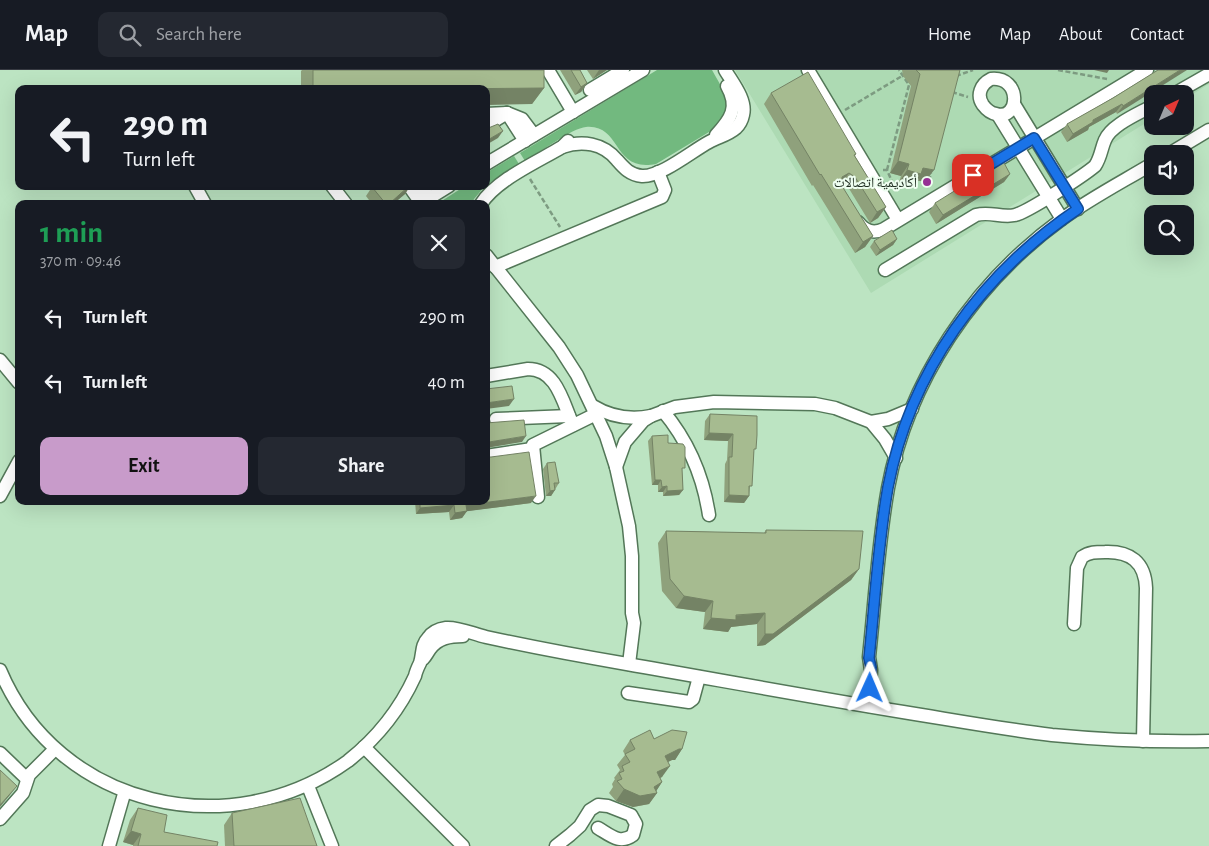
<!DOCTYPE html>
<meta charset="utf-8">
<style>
:root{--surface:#171b24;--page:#242831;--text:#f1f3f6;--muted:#9ea1a6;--line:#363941;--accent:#c89bca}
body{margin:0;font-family:"Alegreya Sans","Noto Naskh Arabic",sans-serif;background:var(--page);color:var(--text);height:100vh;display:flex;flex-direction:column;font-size:19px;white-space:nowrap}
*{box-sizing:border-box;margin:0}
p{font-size:16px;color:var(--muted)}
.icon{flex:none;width:28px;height:28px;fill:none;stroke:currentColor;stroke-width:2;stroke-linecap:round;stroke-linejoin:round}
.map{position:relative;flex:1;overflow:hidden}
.details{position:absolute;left:15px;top:130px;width:475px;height:305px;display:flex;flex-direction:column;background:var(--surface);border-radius:10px;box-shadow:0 5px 20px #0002}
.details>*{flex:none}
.guide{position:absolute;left:15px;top:15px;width:475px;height:105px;border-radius:10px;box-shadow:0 5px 20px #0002;background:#171b24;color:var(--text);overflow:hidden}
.needle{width:32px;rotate:44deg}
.tools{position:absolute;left:1144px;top:15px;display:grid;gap:10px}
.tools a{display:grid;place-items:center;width:50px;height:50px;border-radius:10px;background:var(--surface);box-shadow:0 5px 20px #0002;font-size:25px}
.pin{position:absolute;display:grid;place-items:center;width:42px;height:42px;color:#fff;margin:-21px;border-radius:10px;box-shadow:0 2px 8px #0006}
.me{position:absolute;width:55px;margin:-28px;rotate:1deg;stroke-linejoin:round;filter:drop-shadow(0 0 4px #0008)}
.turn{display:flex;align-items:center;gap:18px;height:105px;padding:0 25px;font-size:22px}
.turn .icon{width:65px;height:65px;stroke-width:2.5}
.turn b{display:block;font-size:35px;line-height:42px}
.round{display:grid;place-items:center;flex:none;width:52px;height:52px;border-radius:10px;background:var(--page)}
.overview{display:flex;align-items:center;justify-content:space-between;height:85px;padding:0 25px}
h1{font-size:30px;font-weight:700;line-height:38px;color:#1e9e55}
.primary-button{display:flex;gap:10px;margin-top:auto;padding:10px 25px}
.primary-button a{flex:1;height:58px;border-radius:10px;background:var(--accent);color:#111;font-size:20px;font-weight:700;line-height:58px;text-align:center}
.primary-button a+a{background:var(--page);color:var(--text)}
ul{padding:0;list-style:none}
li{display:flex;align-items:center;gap:15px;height:65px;padding:0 25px}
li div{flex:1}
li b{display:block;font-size:19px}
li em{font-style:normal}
header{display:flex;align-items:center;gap:30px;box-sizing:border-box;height:70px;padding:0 25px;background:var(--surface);border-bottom:1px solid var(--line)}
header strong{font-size:24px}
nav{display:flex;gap:28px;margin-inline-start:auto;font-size:18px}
.search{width:350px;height:45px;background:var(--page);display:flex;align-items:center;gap:12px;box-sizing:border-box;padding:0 18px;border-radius:10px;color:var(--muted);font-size:19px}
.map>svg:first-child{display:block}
</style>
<header>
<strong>Map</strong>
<div class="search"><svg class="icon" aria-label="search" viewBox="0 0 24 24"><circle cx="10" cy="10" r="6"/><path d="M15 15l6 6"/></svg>Search here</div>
<nav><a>Home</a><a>Map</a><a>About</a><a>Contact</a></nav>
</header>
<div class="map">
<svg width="1209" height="776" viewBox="0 0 1209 776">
<rect width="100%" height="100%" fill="#bce4c2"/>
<path fill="#addab3" d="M735,0H1209V14L1185,29V24H1152V49L871,223Z"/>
<g fill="#72b97f">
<path d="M657,0H712C724,22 734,32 719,56L656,94C612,103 622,54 586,57C572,58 539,83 525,91L520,83Z"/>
<path d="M514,86L519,94L486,115V103Z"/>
<path d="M465,116H485L474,129L472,134H437Z"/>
</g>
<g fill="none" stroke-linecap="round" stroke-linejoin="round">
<g stroke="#537758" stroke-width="15">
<g id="minor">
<path d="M548,0L573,42"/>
<path d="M808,0L898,150"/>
<path d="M991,9C1022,6 1020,51 996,44C990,43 986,39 983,35C976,25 981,14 991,9Z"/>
<path d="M590,20L623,0"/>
<path d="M1174,24L1209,4"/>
<path d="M1014,34L1078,139"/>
<path d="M507,43L522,49L534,65"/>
<path d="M507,43L525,71"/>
<path d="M486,44L507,43L486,56"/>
<path d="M998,45L1062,149"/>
<path d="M716,65C731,49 739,37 727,16"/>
<path d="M562,77C582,70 603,73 617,90C624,98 630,105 642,106C661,107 692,81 709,72C718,67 728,65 736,58C740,54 742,50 743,45C747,30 732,12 725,0"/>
<path d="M1169,84L1209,60"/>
<path d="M486,94L643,0"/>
<path d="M195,116L205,134"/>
<path d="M332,116L346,134"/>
<path d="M409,116L421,133"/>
<path d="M421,116L429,128"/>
<path d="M420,134L449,116"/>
<path d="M481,134C496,110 537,92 562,77L568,71"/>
<path d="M858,152C865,161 873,164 884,159L1147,0"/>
<path d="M486,185L559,277L577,305L606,366L616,397L629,456L632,486V543L634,553L629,594"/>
<path d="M495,197L662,127L665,120L658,102"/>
<path d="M885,200L976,145C990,141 1001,148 1015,145C1028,142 1083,106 1095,96C1101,87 1101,79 1105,70C1111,55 1138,44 1152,36"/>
<path d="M0,290L19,313"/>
<path d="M486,306L528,299C557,299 563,333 573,355"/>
<path d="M593,336C611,347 630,350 651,346"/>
<path d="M663,341C689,372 703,405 709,445"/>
<path d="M496,349L569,346"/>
<path d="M871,352L888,349L912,339"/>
<path d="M486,386L532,379"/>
<path d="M616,397L625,372L643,351L651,346L675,337L714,332L815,334L835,338L871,352L885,369L896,388"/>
<path d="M0,426L19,391"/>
<path d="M538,427L533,375L596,344"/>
<path d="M1074,554L1077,498L1082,487C1089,482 1096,482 1105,482C1130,481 1145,492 1146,518L1143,671"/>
<path d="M423,589C426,586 427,583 430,579C438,568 450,566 463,566"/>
<path d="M0,600C58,738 230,776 348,691C377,668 400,639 415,606C416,601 418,597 420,593C423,584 421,575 428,568C432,562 439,559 446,558C459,557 473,564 486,567C532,577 580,586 627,594C719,610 811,627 903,642C953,650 1002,659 1052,665C1104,670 1157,672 1209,671"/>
<path d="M628,623L689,632L693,629L699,607"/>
<path d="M869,636L871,600L869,587C875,531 878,474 888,418C908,310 974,213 1062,149C1091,128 1122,112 1152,94"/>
<path d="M364,677L463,776"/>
<path d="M0,683L27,709"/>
<path d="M308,716L332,776"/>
<path d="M0,749L23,723L29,705L54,680"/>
<path d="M109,776L124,724"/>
<path d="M556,776L570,765L580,756L590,740L598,735L608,736L631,745L636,754L633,765C620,775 610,765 598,758"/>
</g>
</g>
<g stroke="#7d9b81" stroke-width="2.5" stroke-dasharray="5 2.5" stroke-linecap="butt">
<path d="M1058,0L1107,9"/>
<path d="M956,6L973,0"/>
<path d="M952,22L968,27"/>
<path d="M845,40L902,6"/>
<path d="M883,100H887L896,121"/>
<path d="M887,100L909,15L899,0"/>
<path d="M530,109L560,157"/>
<path d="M927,118L931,103"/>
</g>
<use href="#minor" stroke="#fff" stroke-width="12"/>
</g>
<g fill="#8fa17c">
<path d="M302,0H544V18L532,34L486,19H301V1Z"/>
<path d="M560,0H580L587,13L581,22L575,25Z"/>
<path d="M587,0H607L593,9Z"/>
<path d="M902,0H960L925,112L916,110L913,115L899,112L901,106L890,103L911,16L903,6Z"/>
<path d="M1158,0L1117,44L1116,42L1089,57L1088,60L1067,72L1061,62L1067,54L1113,28Z"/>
<path d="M771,23L856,84L855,86L886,137L878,148L870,153L848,117L842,114V116L873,166L865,177L855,183L813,115L812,116L764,34Z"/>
<path d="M1010,104L1004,112L936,154L929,142L935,133Z"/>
<path d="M410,116L405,124L393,134H372L366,126L372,117Z"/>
<path d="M897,169L893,175L876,186L870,177L874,171Z"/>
<path d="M710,344L754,382L749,426L744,433L724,432L725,394L727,390L728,371L704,370L705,351Z"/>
<path d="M652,366L668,373L682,402L683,420L679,425L663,426V422H658V415H652L648,371Z"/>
<path d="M547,393L559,413L551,426H546L543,399Z"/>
<path d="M415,431H486L531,433L467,441L462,448L450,450L449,442L416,444Z"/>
<path d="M766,460L859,499L851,510L765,575L757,576V554L731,557L728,562L703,559L705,542L676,538L662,521L658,473L666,461L764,463Z"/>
<path d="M654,669L682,679L675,690H672L668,692L662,707L660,708L662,712L656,721L657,723L649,734L633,737L616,731L609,723L613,717L612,714L615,709L614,708L620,700L617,695L625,685L623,681L630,670Z"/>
<path d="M138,738L164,762L217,776H133V775L123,772L130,750Z"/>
<path d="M232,743L317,776H225L224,755Z"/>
</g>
<g fill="#748365">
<path d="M599,0H607L593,9Z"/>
<path d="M1094,0H1109L1107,3Z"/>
<path d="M1180,0H1187L1117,44L1123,36Z"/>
<path d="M587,13L581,22L575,25L581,17Z"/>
<path d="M544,18L532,34L486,35V19H443Z"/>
<path d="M1122,34L1116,42L1089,57L1088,60L1067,72L1073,64L1093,50Z"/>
<path d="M503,61L498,68L486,75V71Z"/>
<path d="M898,91L909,94L901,106L890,103Z"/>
<path d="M923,98L934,100L925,112L916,110L913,115L899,112L907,100Z"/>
<path d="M849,103L841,114L842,107Z"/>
<path d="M1010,104L1004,112L936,154L943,145Z"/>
<path d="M410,116L405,124L393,134H389Z"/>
<path d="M886,137L878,148L870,153L877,142Z"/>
<path d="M873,166L865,177L855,183L863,172Z"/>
<path d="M897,169L893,175L876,186L880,180Z"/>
<path d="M514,329L509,336L486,339V333Z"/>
<path d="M709,363L733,364L728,371L704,370Z"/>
<path d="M526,366L522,372L486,378V374L489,372Z"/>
<path d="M655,410H661L658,415H652Z"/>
<path d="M667,416L663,422H658L662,417Z"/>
<path d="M555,420L551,426H546L550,421Z"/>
<path d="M683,420L679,425L663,426L667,421Z"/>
<path d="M729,425L749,426L744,433L724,432Z"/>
<path d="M536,426L531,433L461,442L466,435Z"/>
<path d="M454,435L449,442L416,444L420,438Z"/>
<path d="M467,441L462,448L450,450L455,443Z"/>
<path d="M859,499L851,510L765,575L757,576L765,564Z"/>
<path d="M684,526L713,531L705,542L676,538Z"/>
<path d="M765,543L757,554L731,557L728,562L703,559L711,548Z"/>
<path d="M679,679H682L675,690H672L657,697L665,686Z"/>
<path d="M670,696L662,707L649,713L657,702Z"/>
<path d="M662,712L655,723H657L649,734L633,737L616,731L624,719L654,717Z"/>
<path d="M17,716L10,725L0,737V735Z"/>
<path d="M131,761L141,764L133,775L123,772Z"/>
</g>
<g fill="#a6bb90" stroke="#748365">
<path d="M313,0H544V18L443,19H313Z"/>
<path d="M571,0H580L587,13L581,17Z"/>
<path d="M916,0H960L934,100L923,98L921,104L907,100L909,94L898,91L920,4Z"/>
<path d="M1158,0H1180L1123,36L1122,34L1093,50V52L1073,64L1067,54L1113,28Z"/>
<path d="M808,2L856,84L854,85L886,137L877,142L855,107L849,103L842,107V116L873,166L863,172L821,104L820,105L771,23Z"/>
<path d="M498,54L503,61L486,71V59Z"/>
<path d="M1003,91L1010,104L943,145L935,133Z"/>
<path d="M373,116H409L389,134H386L372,117Z"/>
<path d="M892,160L897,169L880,180L874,171Z"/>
<path d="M512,316L514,329L486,333V319Z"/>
<path d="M710,344L757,346V365L756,379H754L752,416H749V426L729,425V387H732L733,364L709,363Z"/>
<path d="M524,350L526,366L489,372L486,374V353Z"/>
<path d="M668,365V373L683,374L685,377V398H682L683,420L667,421V416L662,417L661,410H655L652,366Z"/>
<path d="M529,382L536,426L466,435L467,441L455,443L454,435L420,438V431H486V386L487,387H491Z"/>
<path d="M555,392L559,413H554L555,420L550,421L547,393Z"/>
<path d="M766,460L863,461L859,499L773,564H765V543L736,545V550L711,548L713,531L684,526L670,509L666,461L766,463Z"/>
<path d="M650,660L654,669L672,660L687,662L682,679H679L665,686L670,696L657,702L662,712L654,717L657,723L640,726L624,719L617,711L622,709L619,703L624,701L622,696L630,692L625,684L635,679L630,670Z"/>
<path d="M0,700L17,716L0,735Z"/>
<path d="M300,728L317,776H234L232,743Z"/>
<path d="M138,738L167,745L164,762L218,772L217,776H138L141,764L131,761Z"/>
</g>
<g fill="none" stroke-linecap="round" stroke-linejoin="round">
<g stroke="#114b97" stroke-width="12">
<path id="route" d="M870,618L871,597L869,588C875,531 878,473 888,417C910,302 981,204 1078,139L1034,68L973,105"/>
</g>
<use href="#route" stroke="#1a73e8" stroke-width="9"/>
</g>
<circle fill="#962f94" stroke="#eefef0" stroke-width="2" cx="927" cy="112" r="5"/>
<g text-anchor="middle" stroke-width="4" stroke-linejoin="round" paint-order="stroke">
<g font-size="14" fill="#202f22" stroke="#eefef0" text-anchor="end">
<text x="917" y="117">أكاديمية اتصالات</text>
</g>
</g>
</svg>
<div class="tools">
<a><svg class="needle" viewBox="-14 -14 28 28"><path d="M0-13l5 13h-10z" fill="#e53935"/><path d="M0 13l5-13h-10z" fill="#9ea1a6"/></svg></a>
<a><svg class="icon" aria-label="sound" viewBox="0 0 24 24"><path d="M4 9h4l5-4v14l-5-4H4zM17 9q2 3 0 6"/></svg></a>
<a><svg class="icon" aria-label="search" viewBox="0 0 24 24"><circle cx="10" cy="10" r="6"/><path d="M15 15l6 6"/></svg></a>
</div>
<div class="pin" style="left:973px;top:105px;background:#d93025"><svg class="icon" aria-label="arrive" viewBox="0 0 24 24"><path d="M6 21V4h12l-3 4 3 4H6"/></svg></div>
<svg class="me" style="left:870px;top:618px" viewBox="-20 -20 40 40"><path d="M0-17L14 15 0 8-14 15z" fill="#1a73e8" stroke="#fff" stroke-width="4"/></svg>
<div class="guide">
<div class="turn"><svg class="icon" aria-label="left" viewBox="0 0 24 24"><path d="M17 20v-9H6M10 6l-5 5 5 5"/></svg><div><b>290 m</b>Turn left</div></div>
</div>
<section class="details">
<div class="overview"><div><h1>1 min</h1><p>370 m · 09:46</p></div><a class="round"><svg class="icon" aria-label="close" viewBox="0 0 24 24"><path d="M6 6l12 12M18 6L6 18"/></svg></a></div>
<ul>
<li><svg class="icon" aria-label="left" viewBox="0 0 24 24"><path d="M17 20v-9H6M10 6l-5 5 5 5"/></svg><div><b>Turn left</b></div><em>290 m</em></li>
<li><svg class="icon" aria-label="left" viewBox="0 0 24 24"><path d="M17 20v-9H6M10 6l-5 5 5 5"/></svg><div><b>Turn left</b></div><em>40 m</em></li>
</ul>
<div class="primary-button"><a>Exit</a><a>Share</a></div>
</section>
</div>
